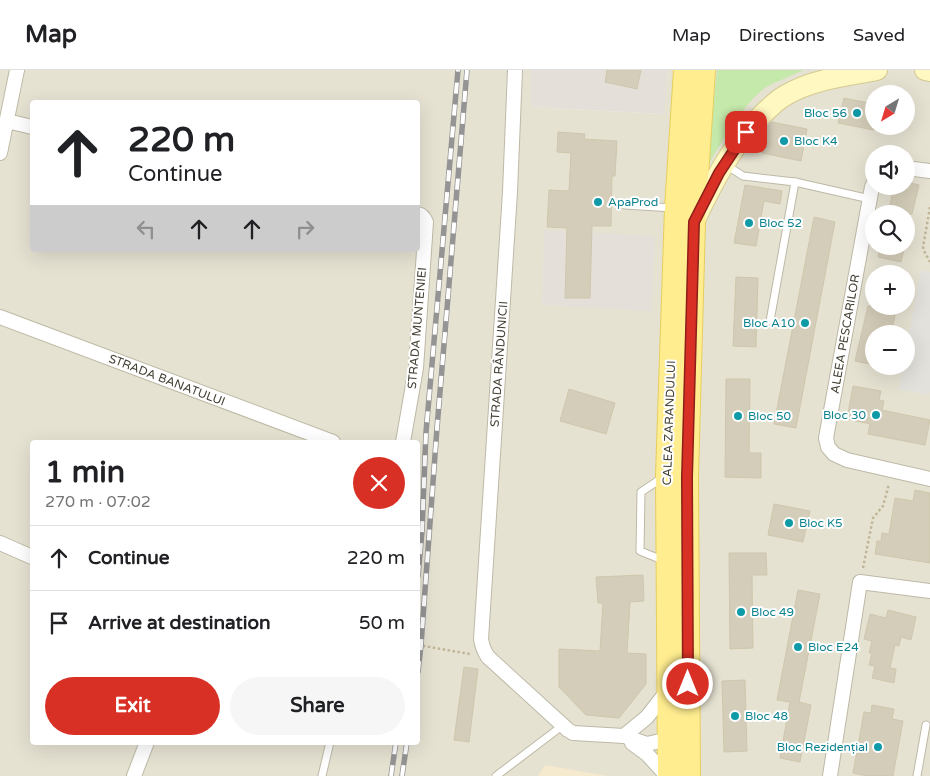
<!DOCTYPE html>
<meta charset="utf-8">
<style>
:root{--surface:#fff;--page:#f6f6f6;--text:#202124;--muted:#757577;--line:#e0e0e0;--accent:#d93025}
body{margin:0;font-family:"Varela Round",sans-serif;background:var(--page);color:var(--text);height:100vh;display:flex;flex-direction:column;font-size:19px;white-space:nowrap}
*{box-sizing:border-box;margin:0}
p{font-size:16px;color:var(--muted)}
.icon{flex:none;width:28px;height:28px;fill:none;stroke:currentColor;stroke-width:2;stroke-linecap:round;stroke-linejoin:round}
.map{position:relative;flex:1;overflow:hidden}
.drawer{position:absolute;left:30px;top:370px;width:390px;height:305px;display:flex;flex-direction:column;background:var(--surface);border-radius:5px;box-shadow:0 5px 20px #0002}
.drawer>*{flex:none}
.guide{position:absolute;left:30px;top:30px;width:390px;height:152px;border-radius:5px;box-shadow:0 5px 20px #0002;background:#fff;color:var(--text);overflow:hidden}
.needle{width:32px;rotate:218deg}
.tools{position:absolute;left:865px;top:15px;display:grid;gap:10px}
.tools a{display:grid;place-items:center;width:50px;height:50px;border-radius:50%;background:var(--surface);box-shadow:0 5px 20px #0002;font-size:25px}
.pin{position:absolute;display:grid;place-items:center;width:42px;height:42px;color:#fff;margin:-21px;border-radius:10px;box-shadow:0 2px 8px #0006}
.me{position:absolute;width:55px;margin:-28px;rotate:0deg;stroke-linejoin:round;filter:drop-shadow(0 0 4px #0008)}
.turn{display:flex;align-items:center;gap:18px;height:105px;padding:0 15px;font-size:22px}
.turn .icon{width:65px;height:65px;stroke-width:2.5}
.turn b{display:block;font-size:35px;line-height:42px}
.lanes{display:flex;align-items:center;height:48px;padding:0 15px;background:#0003;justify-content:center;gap:25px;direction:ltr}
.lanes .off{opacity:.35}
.round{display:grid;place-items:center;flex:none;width:52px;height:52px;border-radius:26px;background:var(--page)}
.head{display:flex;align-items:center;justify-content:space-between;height:85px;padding:0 15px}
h1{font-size:30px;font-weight:700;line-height:38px}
.primary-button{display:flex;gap:10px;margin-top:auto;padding:10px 15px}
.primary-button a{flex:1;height:58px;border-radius:30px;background:var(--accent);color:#fff;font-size:20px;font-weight:700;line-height:58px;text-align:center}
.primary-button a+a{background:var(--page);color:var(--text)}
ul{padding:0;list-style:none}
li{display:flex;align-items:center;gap:15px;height:65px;padding:0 15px;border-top:1px solid var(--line)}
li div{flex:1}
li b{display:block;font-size:19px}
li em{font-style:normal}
header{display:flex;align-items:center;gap:30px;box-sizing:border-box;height:70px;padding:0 25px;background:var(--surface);border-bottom:1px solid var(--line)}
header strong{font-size:24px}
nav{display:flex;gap:28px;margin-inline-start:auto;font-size:18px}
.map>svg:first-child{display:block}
</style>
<header>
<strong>Map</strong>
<nav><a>Map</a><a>Directions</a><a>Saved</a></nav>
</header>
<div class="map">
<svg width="930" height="706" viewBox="0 0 930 706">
<rect width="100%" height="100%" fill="#f2f0e4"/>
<path fill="#e6e2d2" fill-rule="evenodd" d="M0,0H531V37L663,44L668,0H930V706H0ZM874,24H906V56H874ZM32,32H418V180H32ZM874,84H906V116H874ZM874,144H906V176H874ZM874,204H906V236H874ZM874,264H906V296H874ZM32,372H418V672H32Z"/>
<path fill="#f5eace" d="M545,695L607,706H538Z"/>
<g fill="#e4e0d9">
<path d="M531,0H668L664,44L531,37Z"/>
<path d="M544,160L655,166L651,241L542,235Z"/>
</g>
<path fill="#c5e8ab" d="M717,0H804C791,6 777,11 765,18C744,32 720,75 707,97Z"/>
<path fill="#e3e1dc" d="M921,200L930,202V320L929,325L899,319L903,296H906V280Z"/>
<g fill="#d4cdb9" stroke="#cfc6ac">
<path d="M607,0H641L637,19L605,12Z"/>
<path d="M844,28L874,34V60L838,53Z"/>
<path d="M772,52L807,59L801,91L762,83L767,57Z"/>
<path d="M558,62L585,64L584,69L617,71L615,106H612L611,156H592L590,228H565L567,158L547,157L549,120L569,121L571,83L557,82Z"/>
<path d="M906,112L919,115L912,144H888L894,116H906Z"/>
<path d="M745,115L782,121L780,134L764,131L756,176L734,173Z"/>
<path d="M814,147L835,152L796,358L774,354Z"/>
<path d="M880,176H905L901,192L878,187Z"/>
<path d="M736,207L758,208L756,277L733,276Z"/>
<path d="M868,236H897L891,264H874V295L855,291Z"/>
<path d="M726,309H750L749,383H761V408L725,407Z"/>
<path d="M853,316L881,321L879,330L884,331L882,340L930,350L925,375L868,364L870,354L847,349Z"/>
<path d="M569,319L615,333L606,364L560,351Z"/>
<path d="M915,420L930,423V493L875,484L877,471H881L882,463L889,464L895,428L913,431Z"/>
<path d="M774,434L810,441L803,472L768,465Z"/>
<path d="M729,483H766L767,505H752L753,578L730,579Z"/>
<path d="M643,505L644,531L630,532L627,583L646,584V614L619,648L586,645L559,617V579L600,581L603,533H598L596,507Z"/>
<path d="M798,520L820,524L799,632L811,635L800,692L780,688L790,632L777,630Z"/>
<path d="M888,540L916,547L911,570L901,567L899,576L895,575L890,598L896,599L894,613L872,608L875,596L869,595L872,583H869L872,571L864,569L870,544L886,548Z"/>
<path d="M464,597L478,599L469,672L454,670Z"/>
<path d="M745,610L747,681L724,682L722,611Z"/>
<path d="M872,635L894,639L892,649L903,651L893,706H867L853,703L864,642L871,643Z"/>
</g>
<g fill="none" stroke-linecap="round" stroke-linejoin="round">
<g stroke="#beb9a6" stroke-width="9">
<g id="lane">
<path d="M726,95L743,106L795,112"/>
<path d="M625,135L673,138"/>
<path d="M770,251L795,112L870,129"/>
<path d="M662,408L641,422L640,481L665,491"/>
<path d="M322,706L330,672"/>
<path d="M496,706L562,656"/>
<path d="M917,706L926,655"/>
</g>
</g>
<g stroke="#beb9a6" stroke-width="16">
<g id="street">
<path d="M515,0L510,122L481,569C482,576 484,581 488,587L568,660L573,663L624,666L647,674L669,669H674"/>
<path d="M7,51L32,57"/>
<path d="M0,83L17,0"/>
<path d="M906,98L930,101"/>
<path d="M874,112L872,117L826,368L828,377L834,384L847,390L930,409"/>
<path d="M0,247L333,372"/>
<path d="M403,372L416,298L426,152C424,147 422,145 418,144"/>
<path d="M0,473L32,487"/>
<path d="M624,666L647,647L668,620"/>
<path d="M632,673L647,684L667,706"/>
<path d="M134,706L147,672"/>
<path d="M830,706L860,512L930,521"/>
</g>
</g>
<g stroke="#d4ca92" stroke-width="22">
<g id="secondary">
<path d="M925,0L930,1"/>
<path d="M695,150C712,114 730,79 757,50C766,41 775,31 786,25C813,9 847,6 877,0"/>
</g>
</g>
<g stroke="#e6ce5e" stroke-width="24">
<g id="primary">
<path d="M669,706L667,406L676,138L685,0"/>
<path d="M689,706L687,407L694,152L704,0"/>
</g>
</g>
<g stroke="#c0b697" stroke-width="2.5" stroke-dasharray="2.5 2.5" stroke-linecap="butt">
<path d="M930,137L923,177L925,183L930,192"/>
<path d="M863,498L873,448L883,436L889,414"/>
<path d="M418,575L470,584"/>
</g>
<use href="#lane" stroke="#fff" stroke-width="7"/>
<use href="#street" stroke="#fff" stroke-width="14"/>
<use href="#secondary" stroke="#fff8c1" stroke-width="20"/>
<use href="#primary" stroke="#ffed90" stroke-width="22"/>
<g stroke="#949494" stroke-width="5.5">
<g id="rail">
<path d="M418,506L422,461L426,362L458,0"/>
<path d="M418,602L421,575L437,358L467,0"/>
<path d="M391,706L396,672"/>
<path d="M402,706L407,672"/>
</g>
</g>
<use href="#rail" stroke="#fff" stroke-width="4" stroke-dasharray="11" stroke-linecap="butt"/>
</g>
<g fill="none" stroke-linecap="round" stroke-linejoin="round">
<g stroke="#8d1f18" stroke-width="12">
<path id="route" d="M688,614L687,407L694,152L719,103L746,62"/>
</g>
<use href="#route" stroke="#d93025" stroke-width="9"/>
</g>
<g fill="#0f9aa8" stroke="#fff" stroke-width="2">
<circle cx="857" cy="43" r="5"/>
<circle cx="784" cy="71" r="5"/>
<circle cx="598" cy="132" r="5"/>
<circle cx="749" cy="153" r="5"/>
<circle cx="805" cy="253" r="5"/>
<circle cx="876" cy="345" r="5"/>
<circle cx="738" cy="346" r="5"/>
<circle cx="789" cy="453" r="5"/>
<circle cx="741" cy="542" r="5"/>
<circle cx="798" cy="577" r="5"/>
<circle cx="735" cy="646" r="5"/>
<circle cx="878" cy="677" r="5"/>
</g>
<g text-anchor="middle" stroke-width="4" stroke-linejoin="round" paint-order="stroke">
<g font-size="12" fill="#0d838f" stroke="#fff" text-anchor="start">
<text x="847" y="47" text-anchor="end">Bloc 56</text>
<text x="794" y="75">Bloc K4</text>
<text x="608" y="136">ApaProd</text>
<text x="759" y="157">Bloc 52</text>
<text x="795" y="257" text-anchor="end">Bloc A10</text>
<text x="866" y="349" text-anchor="end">Bloc 30</text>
<text x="748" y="350">Bloc 50</text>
<text x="799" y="457">Bloc K5</text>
<text x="751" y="546">Bloc 49</text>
<text x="808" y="581">Bloc E24</text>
<text x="745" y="650">Bloc 48</text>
<text x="868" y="681" text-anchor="end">Bloc Rezidențial</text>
</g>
<g font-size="12" fill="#444034" stroke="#fff">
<text transform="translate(417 258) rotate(-85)" y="4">STRADA MUNTENIEI</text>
<text transform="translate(845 264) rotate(-80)" y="4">ALEEA PESCARILOR</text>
<text transform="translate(499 294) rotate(-86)" y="4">STRADA RÂNDUNICII</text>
<text transform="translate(167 310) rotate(21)" y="4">STRADA BANATULUI</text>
<text transform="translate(669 353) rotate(-88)" y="4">CALEA ZARANDULUI</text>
</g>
</g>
</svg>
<div class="tools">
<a><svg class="needle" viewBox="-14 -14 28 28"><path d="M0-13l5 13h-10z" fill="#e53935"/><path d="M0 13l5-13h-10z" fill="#757577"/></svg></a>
<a><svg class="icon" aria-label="sound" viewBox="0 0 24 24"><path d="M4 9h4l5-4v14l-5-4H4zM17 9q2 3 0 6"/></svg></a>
<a><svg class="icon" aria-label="search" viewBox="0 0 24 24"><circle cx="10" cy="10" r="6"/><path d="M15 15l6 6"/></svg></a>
<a>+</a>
<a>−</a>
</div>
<div class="pin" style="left:746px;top:62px;background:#d93025"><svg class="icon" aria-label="arrive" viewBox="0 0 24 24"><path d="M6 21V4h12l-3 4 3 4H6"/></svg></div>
<svg class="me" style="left:688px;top:614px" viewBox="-20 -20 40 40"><circle r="17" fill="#d93025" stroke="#fff" stroke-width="3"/><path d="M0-11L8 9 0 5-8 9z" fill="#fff"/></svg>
<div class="guide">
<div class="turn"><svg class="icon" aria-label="ahead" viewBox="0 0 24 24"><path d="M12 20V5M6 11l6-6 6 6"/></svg><div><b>220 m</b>Continue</div></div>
<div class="lanes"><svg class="icon off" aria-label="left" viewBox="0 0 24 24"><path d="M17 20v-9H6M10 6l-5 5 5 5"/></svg><svg class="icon" aria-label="ahead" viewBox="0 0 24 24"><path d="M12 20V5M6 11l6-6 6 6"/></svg><svg class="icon" aria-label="ahead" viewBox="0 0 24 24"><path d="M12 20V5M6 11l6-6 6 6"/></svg><svg class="icon off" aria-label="right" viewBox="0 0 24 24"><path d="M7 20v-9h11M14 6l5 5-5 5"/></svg></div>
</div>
<section class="drawer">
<div class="head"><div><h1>1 min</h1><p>270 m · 07:02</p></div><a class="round" style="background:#d93025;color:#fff"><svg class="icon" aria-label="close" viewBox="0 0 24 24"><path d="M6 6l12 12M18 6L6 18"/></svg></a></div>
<ul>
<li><svg class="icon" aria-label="ahead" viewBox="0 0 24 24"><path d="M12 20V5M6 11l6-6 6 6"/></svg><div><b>Continue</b></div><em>220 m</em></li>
<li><svg class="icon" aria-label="arrive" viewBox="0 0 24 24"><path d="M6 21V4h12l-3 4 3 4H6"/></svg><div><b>Arrive at destination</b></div><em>50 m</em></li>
</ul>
<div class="primary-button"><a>Exit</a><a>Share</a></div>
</section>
</div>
